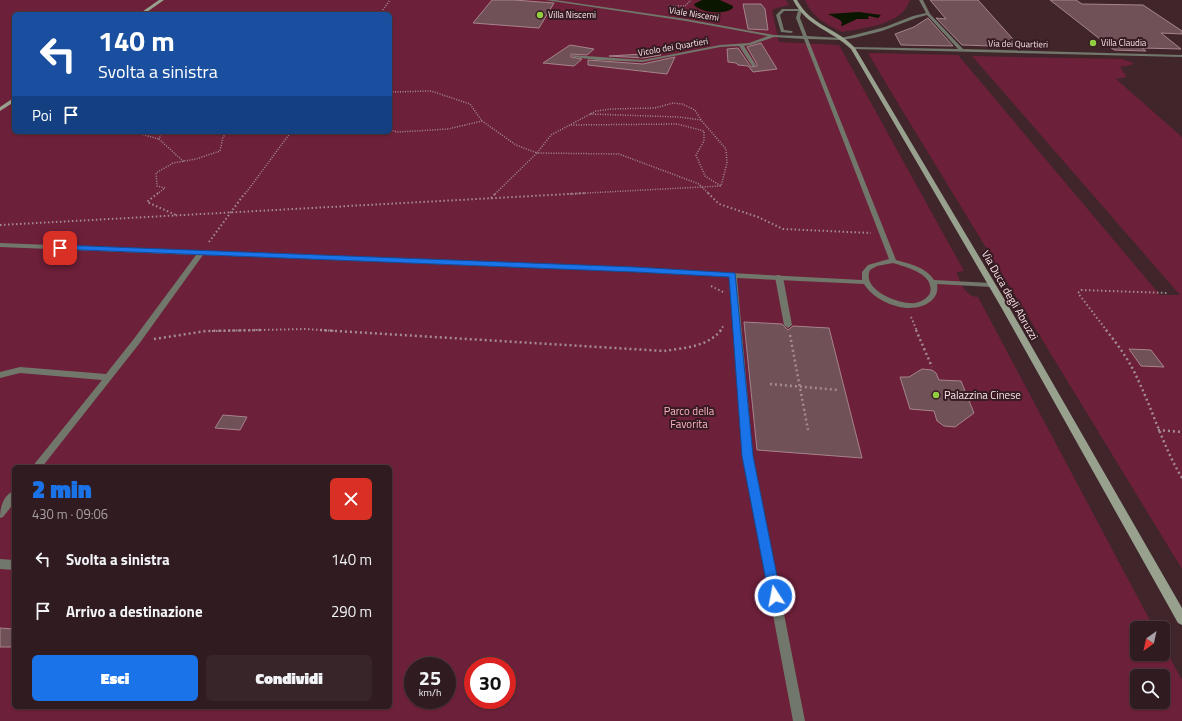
<!DOCTYPE html>
<html lang="it">
<meta charset="utf-8">
<style>
:root{--surface:#301c20;--page:#382529;--text:#f1f3f6;--muted:#a8a1a5;--line:#4b3a3e;--accent:#1a73e8}
body{margin:0;font-family:"Titillium Web",sans-serif;background:var(--page);color:var(--text);height:100vh;display:flex;flex-direction:column;font-size:15px;white-space:nowrap}
*{box-sizing:border-box;margin:0}
p{font-size:13px;color:var(--muted)}
.icon{flex:none;width:22px;height:22px;fill:none;stroke:currentColor;stroke-width:2;stroke-linecap:round;stroke-linejoin:round}
.map{position:relative;flex:1;overflow:hidden}
.drawer{position:absolute;left:12px;top:465px;width:380px;height:244px;display:flex;flex-direction:column;background:var(--surface);border-radius:6px;box-shadow:0 1px 3px #0004,0 0 0 1px var(--line)}
.drawer>*{flex:none}
.top-card{position:absolute;left:12px;top:12px;width:380px;height:122px;border-radius:6px;box-shadow:0 1px 3px #0004,0 0 0 1px var(--line);background:#1a4fa0;color:#fff;overflow:hidden}
.needle{width:26px;rotate:213deg}
.controls{position:absolute;left:1130px;top:621px;display:grid;gap:8px}
.controls a{display:grid;place-items:center;width:40px;height:40px;border-radius:6px;background:var(--surface);box-shadow:0 1px 3px #0004,0 0 0 1px var(--line);font-size:20px}
.speed{position:absolute;left:404px;top:657px;display:flex;gap:8px;font-size:20px;font-weight:700;text-align:center}
.speed>*{display:grid;place-content:center;width:52px;height:52px;border-radius:50%;background:var(--surface);box-shadow:0 1px 3px #0004,0 0 0 1px var(--line);line-height:1}
.speed small{font-size:10px;font-weight:400}
.speed .limit{border:6px solid #d22;background:#fff;color:#111}
.pin{position:absolute;display:grid;place-items:center;width:34px;height:34px;color:#fff;margin:-17px;border-radius:8px;box-shadow:0 2px 6px #0006}
.me{position:absolute;width:44px;margin:-22px;rotate:349deg;stroke-linejoin:round;filter:drop-shadow(0 0 3px #0008)}
.turn{display:flex;align-items:center;gap:14px;height:84px;padding:0 20px;font-size:18px}
.turn .icon{width:52px;height:52px;stroke-width:2.5}
.turn b{display:block;font-size:28px;line-height:34px}
.then{display:flex;align-items:center;height:38px;padding:0 20px;background:#0003;gap:8px;font-size:15px}
.round{display:grid;place-items:center;flex:none;width:42px;height:42px;border-radius:6px;background:var(--page)}
.summary{display:flex;align-items:center;justify-content:space-between;height:68px;padding:0 20px}
h1{font-size:24px;font-weight:800;line-height:30px;color:var(--accent)}
.cta{display:flex;gap:8px;margin-top:auto;padding:8px 20px}
.cta a{flex:1;height:46px;border-radius:6px;background:var(--accent);color:#fff;font-size:16px;font-weight:800;line-height:46px;text-align:center}
.cta a+a{background:var(--page);color:var(--text)}
ul{padding:0;list-style:none}
li{display:flex;align-items:center;gap:12px;height:52px;padding:0 20px}
li div{flex:1}
li b{display:block;font-size:15px}
li em{font-style:normal}
.map>svg:first-child{display:block}
</style>
<div class="map">
<svg width="1182" height="721" viewBox="0 0 1182 721">
<rect width="100%" height="100%" fill="#40252b"/>
<g fill="#6d2039" fill-rule="evenodd">
<path d="M0,0H786L789,5L777,8L772,10L779,42L839,45L964,271L957,272V274C962,285 965,296 978,297L1154,628H1137V654H1163V645L1182,680V721H0ZM14,14H390V132H14ZM14,467H390V707H14ZM413,666H447V700H413ZM473,666H507V700H473ZM1137,676H1163V702H1137Z"/>
<path d="M805,0H910C902,25 864,28 842,32C826,24 812,17 805,0Z"/>
<path d="M868,53L958,55L1160,295H1180L972,56L1122,59L1134,63L1131,65L1120,67L1127,77L1116,79L1182,137V569L899,105Z"/>
</g>
<g fill="#0b1601">
<path d="M702,0H720L733,6V8C725,15 704,13 695,6L694,4Z"/>
<path d="M859,12L881,15L878,18L869,16L868,17L869,19H857L842,26H841L842,23L840,20L828,14Z"/>
</g>
<g fill="#705158" stroke="#a6848b">
<path d="M492,0H514L554,3L539,28L473,23Z"/>
<path d="M930,0H978L1020,47L962,45L936,18L946,19Z"/>
<path d="M1050,0H1076L1082,4L1143,5L1182,31V34L1161,33L1181,49L1142,48L1146,51L1114,50Z"/>
<path d="M743,4H761L765,9L768,30L748,29Z"/>
<path d="M928,18L953,46L901,45L895,34L914,27Z"/>
<path d="M761,43L777,69L753,72L748,66L738,65L736,63L728,62L727,49L738,48L751,67L757,66V64L747,47Z"/>
<path d="M570,45L594,49L587,55L571,54V57L582,59L574,66L543,63Z"/>
<path d="M659,53L661,55L643,58L609,56Z"/>
<path d="M675,57L667,74L588,65V60L643,64Z"/>
<path d="M744,322L782,324L788,330L793,326L829,328L862,458L757,450Z"/>
<path d="M1129,349L1151,350L1164,367L1141,366Z"/>
<path d="M922,369L932,370L936,373L939,380L961,381L974,413L955,427L944,426L937,421L934,411L910,409L900,377H909Z"/>
<path d="M223,415L247,417L240,430L215,428Z"/>
<path d="M0,628L14,629V647H0Z"/>
</g>
<g fill="none" stroke-linecap="round" stroke-linejoin="round">
<g stroke="#a38c91" stroke-width="1.5" stroke-dasharray="1 1.5" stroke-linecap="butt">
<path d="M668,6H685L691,0"/>
<path d="M380,14L390,0"/>
<path d="M390,92L431,91L470,104L482,121L516,145L537,153L551,135L596,111L611,109L655,108L673,103L682,104L695,110L701,120L726,149L727,163L721,186L568,194"/>
<path d="M590,114L679,117L701,120"/>
<path d="M571,125L677,124L704,131V141L696,155L705,176L721,186"/>
<path d="M390,130L398,132L448,129L482,121"/>
<path d="M138,132L137,133L159,139"/>
<path d="M162,132L159,139L184,162"/>
<path d="M157,194L165,188L157,186L156,173L173,163L196,159L220,151L223,137L228,132"/>
<path d="M245,194L291,132"/>
<path d="M495,194L537,153L619,154L699,184L709,194"/>
</g>
<g stroke="#a38c91" stroke-width="2" stroke-dasharray="1.5 2.5" stroke-linecap="butt">
<path d="M158,193L147,202L176,215"/>
<path d="M708,193L719,204L758,217L783,229L871,233"/>
<path d="M491,198L496,193"/>
<path d="M0,225L587,193"/>
<path d="M209,242L245,193"/>
<path d="M711,286L723,292"/>
<path d="M911,317L917,331"/>
<path d="M212,331L306,329L337,331"/>
<path d="M720,331L724,325"/>
<path d="M1107,331L1078,293L1081,290L1168,293"/>
</g>
<g stroke="#a38c91" stroke-width="2.5" stroke-dasharray="2 3" stroke-linecap="butt">
<path d="M320,330L664,351C683,348 708,347 721,330"/>
<path d="M916,330L932,367"/>
<path d="M1106,330C1119,346 1131,363 1139,382C1154,414 1164,448 1182,478"/>
<path d="M790,335L808,430"/>
<path d="M154,339L206,331L262,330"/>
<path d="M770,384L839,390"/>
<path d="M1158,430L1182,432"/>
</g>
<path fill="#71776b" fill-rule="evenodd" d="M777,275H779L783,277L792,325L788,328L784,325L775,277Z"/>
<g fill="#71776b" fill-rule="evenodd">
<path d="M545,0H555L686,19L774,35L803,36L796,18L798,11H784L780,15L784,30L792,31L793,32L791,33L781,32L776,15L782,9H800L802,10L800,18L807,36L841,38L854,35L885,27L913,16L926,13L919,0H923L930,14L963,49L1182,55V57L853,49L851,48L853,47L958,49L927,15L916,18L882,31L854,38L841,40L808,39L896,260C910,264 926,267 934,280L991,283L995,285L991,287L937,284C938,290 937,295 933,299C915,318 876,304 864,284L737,278L753,456L805,721H793L743,456L730,277L635,272L203,255L139,344L42,467H32L102,380L20,373L0,378V372L20,367L106,374L133,340L196,255L0,247V243L635,268L862,280V272L868,265L889,259L804,39L774,37L751,45L744,46L756,65L754,66H752L739,46L720,47L643,62L597,60L574,57L572,56V55L643,60L720,45L749,43L768,36L686,21ZM893,263C906,267 935,274 930,293C928,298 921,302 915,303C900,305 861,290 870,270L877,266Z"/>
<path d="M14,491V503L3,517L0,518C0,508 3,495 14,491Z"/>
<path d="M0,559L14,560V570L0,569Z"/>
</g>
<g fill="#97a18e" fill-rule="evenodd">
<path d="M159,0H164L144,14H139Z"/>
<path d="M793,0H797C812,27 836,27 855,48L1009,307L1182,608V625L1178,623L1001,307L851,49C830,29 808,28 793,0Z"/>
<path d="M12,99H14V102L0,111V107Z"/>
</g>
</g>
<path fill="#1a73e8" stroke="#114b97" d="M60,245L635,267L735,273L753,456L781,596L779,600L775,602L770,600L769,596L742,456L729,277L635,272L57,249L56,248Z"/>
<g fill="#90cd41" stroke="#361b22" stroke-width="1.5">
<circle cx="540" cy="15" r="4"/>
<circle cx="1093" cy="43" r="4"/>
<circle cx="936" cy="395" r="4"/>
</g>
<g text-anchor="middle" stroke-width="4" stroke-linejoin="round" paint-order="stroke">
<g font-size="9" fill="#f9e6ea" stroke="#361b22">
<text transform="translate(694 14) rotate(9)" y="3">Viale Niscemi</text>
<text transform="translate(1018 44) rotate(1)" y="3">Via dei Quartieri</text>
<text transform="translate(673 47) rotate(-10)" y="3">Vicolo dei Quartieri</text>
</g>
<g font-size="9" fill="#f9e6ea" stroke="#361b22" text-anchor="start">
<text x="548" y="18">Villa Niscemi</text>
<text x="1101" y="46">Villa Claudia</text>
</g>
<g font-size="11" fill="#f9e6ea" stroke="#361b22">
<text transform="translate(1010 295) rotate(60)" y="4">Via Duca degli Abruzzi</text>
</g>
<g font-size="11" fill="#f9e6ea" stroke="#361b22" text-anchor="start">
<text x="944" y="399">Palazzina Cinese</text>
</g>
<g font-size="11" fill="#fbb3c3" stroke="#361b22">
<text x="689" y="415">Parco della<tspan x="689" dy="13">Favorita</tspan></text>
</g>
</g>
</svg>
<div class="controls">
<a><svg class="needle" viewBox="-14 -14 28 28"><path d="M0-13l5 13h-10z" fill="#e53935"/><path d="M0 13l5-13h-10z" fill="#a8a1a5"/></svg></a>
<a><svg class="icon" aria-label="search" viewBox="0 0 24 24"><circle cx="10" cy="10" r="6"/><path d="M15 15l6 6"/></svg></a>
</div>
<div class="speed"><div>25<small>km/h</small></div><div class="limit">30</div></div>
<div class="pin" style="left:60px;top:248px;background:#d93025"><svg class="icon" aria-label="arrive" viewBox="0 0 24 24"><path d="M6 21V4h12l-3 4 3 4H6"/></svg></div>
<svg class="me" style="left:775px;top:596px" viewBox="-20 -20 40 40"><circle r="17" fill="#1a73e8" stroke="#fff" stroke-width="3"/><path d="M0-11L8 9 0 5-8 9z" fill="#fff"/></svg>
<div class="top-card">
<div class="turn"><svg class="icon" aria-label="left" viewBox="0 0 24 24"><path d="M17 20v-9H6M10 6l-5 5 5 5"/></svg><div><b>140 m</b>Svolta a sinistra</div></div>
<div class="then">Poi<svg class="icon" aria-label="arrive" viewBox="0 0 24 24"><path d="M6 21V4h12l-3 4 3 4H6"/></svg></div>
</div>
<section class="drawer">
<div class="summary"><div><h1>2 min</h1><p>430 m · 09:06</p></div><a class="round" style="background:#d93025;color:#fff"><svg class="icon" aria-label="close" viewBox="0 0 24 24"><path d="M6 6l12 12M18 6L6 18"/></svg></a></div>
<ul>
<li><svg class="icon" aria-label="left" viewBox="0 0 24 24"><path d="M17 20v-9H6M10 6l-5 5 5 5"/></svg><div><b>Svolta a sinistra</b></div><em>140 m</em></li>
<li><svg class="icon" aria-label="arrive" viewBox="0 0 24 24"><path d="M6 21V4h12l-3 4 3 4H6"/></svg><div><b>Arrivo a destinazione</b></div><em>290 m</em></li>
</ul>
<div class="cta"><a>Esci</a><a>Condividi</a></div>
</section>
</div>
